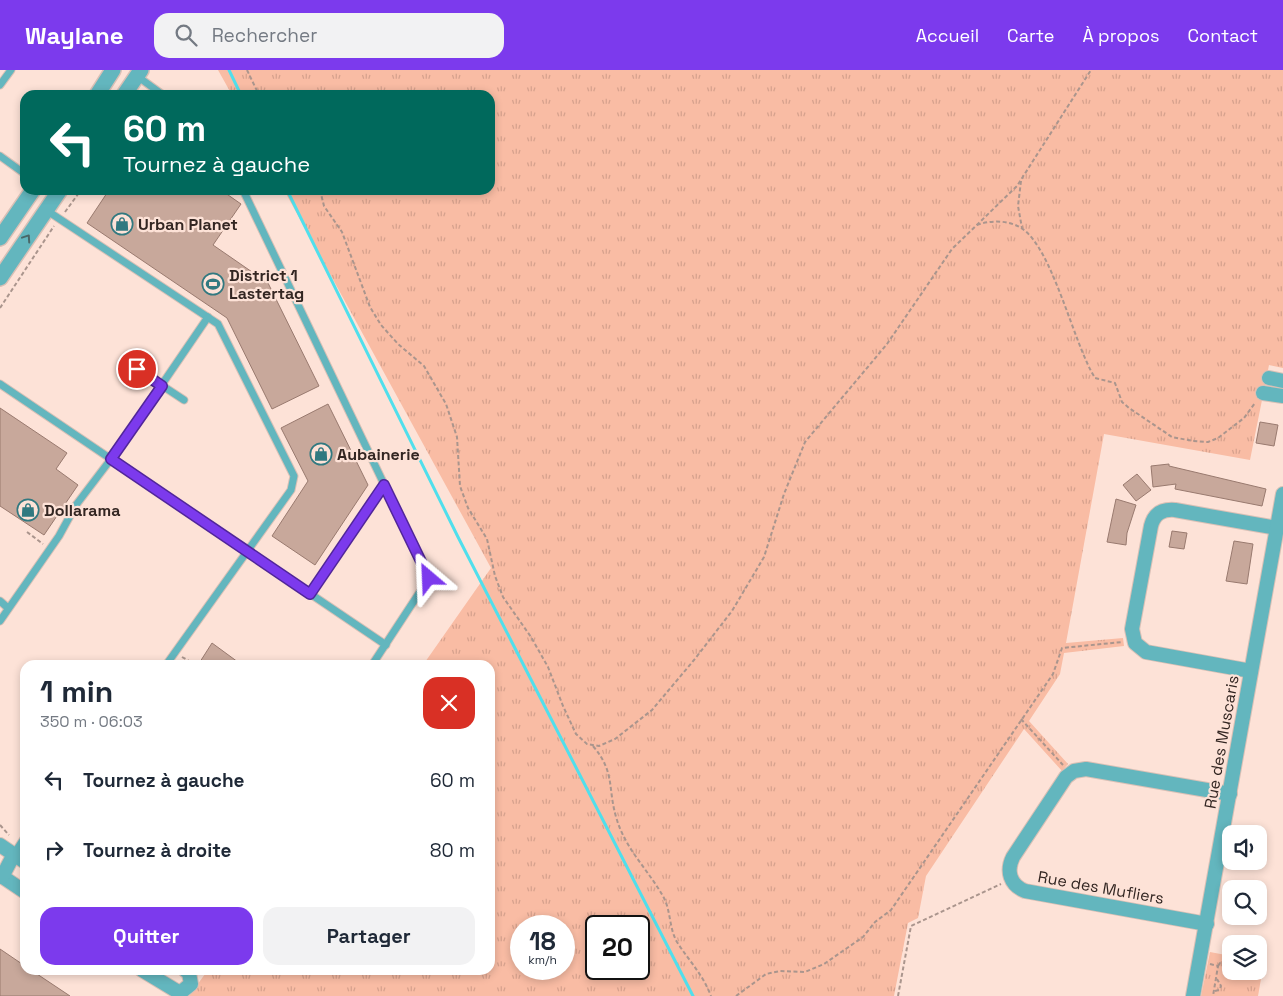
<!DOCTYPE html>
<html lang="fr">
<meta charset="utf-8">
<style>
:root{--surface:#fff;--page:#f2f2f3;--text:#1f2937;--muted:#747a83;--accent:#7c3aed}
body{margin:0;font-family:"Space Grotesk",sans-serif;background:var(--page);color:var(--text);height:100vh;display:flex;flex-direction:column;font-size:19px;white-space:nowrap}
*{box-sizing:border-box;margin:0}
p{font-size:16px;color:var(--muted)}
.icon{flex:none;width:28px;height:28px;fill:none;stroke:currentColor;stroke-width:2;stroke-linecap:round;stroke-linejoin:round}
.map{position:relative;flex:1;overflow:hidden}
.drawer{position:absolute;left:20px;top:590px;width:475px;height:315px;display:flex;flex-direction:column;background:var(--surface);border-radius:15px;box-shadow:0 2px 8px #0003}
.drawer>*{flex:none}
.guide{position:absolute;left:20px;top:20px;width:475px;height:105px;border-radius:15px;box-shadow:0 2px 8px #0003;background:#00695c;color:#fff;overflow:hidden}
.controls{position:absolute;left:1222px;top:755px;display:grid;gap:10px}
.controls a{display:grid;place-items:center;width:45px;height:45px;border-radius:10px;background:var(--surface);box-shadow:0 2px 8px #0003;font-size:25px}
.speed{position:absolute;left:510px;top:845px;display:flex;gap:10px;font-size:25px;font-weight:700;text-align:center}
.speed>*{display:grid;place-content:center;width:65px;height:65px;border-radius:50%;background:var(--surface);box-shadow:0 2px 8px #0003;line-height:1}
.speed small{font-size:12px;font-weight:400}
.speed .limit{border:2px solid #111;border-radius:8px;background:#fff;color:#111}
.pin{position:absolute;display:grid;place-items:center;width:42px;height:42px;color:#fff;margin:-21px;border:2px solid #fff;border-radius:50%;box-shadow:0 1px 5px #0007}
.me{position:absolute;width:55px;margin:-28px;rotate:334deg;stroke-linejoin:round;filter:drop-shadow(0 0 4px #0008)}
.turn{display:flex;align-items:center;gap:18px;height:105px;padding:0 20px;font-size:22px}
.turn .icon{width:65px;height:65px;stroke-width:2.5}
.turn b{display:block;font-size:35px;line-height:42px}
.round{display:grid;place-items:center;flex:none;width:52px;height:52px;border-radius:15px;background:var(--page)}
.summary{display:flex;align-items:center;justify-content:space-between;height:85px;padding:0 20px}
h1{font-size:30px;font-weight:700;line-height:38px}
.primary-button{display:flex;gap:10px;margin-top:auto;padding:10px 20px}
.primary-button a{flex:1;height:58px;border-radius:15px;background:var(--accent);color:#fff;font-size:20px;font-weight:700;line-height:58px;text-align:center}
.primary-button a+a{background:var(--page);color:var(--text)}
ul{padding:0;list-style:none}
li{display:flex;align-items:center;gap:15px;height:70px;padding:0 20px}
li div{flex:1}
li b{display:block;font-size:19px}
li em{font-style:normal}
header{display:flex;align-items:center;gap:30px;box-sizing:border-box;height:70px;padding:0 25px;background:var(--accent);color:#fff}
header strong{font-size:24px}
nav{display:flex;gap:28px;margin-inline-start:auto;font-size:18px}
.search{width:350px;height:45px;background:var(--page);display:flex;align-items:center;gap:12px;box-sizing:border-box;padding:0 18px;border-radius:15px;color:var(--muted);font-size:19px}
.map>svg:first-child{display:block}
</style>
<header>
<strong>Waylane</strong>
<div class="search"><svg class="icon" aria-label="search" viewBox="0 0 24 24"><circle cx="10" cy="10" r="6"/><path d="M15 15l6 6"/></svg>Rechercher</div>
<nav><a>Accueil</a><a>Carte</a><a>À propos</a><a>Contact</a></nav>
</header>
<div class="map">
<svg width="1283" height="926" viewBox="0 0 1283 926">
<defs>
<pattern id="grass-tufts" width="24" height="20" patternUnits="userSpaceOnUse" patternTransform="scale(1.25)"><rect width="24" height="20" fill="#f9bca4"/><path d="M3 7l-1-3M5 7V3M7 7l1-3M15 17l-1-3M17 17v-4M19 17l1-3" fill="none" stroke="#d6a18d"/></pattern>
</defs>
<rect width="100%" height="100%" fill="#fde2d7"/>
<g fill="url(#grass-tufts)" fill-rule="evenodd">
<path d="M218,0H1283V298L1269,295L1250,390L1104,364L1066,573L1123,568L1124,576L1064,583L1060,604L1029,651L1068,694L1062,701L1024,659L926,806L918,848L908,853L894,926H189L208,900H490V595H423L491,498L284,120H490V25H232ZM521,856H564V899H521ZM596,856H639V899H596Z"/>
<path d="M1210,882L1231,886V901H1259V891L1264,892L1258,926H1201Z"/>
</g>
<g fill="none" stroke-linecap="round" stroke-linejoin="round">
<g stroke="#50dfec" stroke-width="3">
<path d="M229,0L241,25"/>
<path d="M287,120L458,467L693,926"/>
</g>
</g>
<g fill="#c8a89b" stroke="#997a6f">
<path d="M109,120H221L241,134L213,175L268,213L319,316L272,339L227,248L87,153Z"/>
<path d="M328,334L368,415L315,495L272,466L308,411L281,358Z"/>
<path d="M0,338L67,383L56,399L78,415L44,465L0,436Z"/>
<path d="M1260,352L1278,355L1274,376L1256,373Z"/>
<path d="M1169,394V396L1266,419L1262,436L1175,419L1176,414L1153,417L1151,396Z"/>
<path d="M1137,404L1151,420L1136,431L1123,415Z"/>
<path d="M1116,429L1136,435L1127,463L1126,475L1107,472Z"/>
<path d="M1172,461L1187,463L1184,479L1169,477Z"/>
<path d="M1234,471L1253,474L1247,514L1226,511Z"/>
<path d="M212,573L242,595H198Z"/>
<path d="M0,879L25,896V900H31L70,926H0Z"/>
</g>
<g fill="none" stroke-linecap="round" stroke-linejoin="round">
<g stroke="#d9c0b6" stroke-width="9">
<g id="service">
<path d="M137,6L163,25"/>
<path d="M0,15L11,0"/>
<path d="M0,86L25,104"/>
<path d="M243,120L429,508L372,595"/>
<path d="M46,140L218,254L294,406L291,420L166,595"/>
<path d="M137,299L184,330"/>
<path d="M0,314L386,575"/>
<path d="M310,523L384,415"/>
<path d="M0,531L8,538"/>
<path d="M0,551L59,466L76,435L111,389L208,247"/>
<path d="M14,784L25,767"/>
</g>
</g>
<g stroke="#d9c0b6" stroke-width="16">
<g id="minor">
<path d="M1269,308L1283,311"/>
<path d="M1263,323L1283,326"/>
<path d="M1251,601L1146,582L1135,573L1132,559L1151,456C1154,444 1162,439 1175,440L1277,458"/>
<path d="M0,775L25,792"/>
<path d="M0,805L25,822"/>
<path d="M2,807L14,784"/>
<path d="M1207,854L1025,821C1010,815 1006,801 1013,787L1066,707L1074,701L1086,699L1230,724"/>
<path d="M142,900L180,923L191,914L189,903L185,900"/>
<path d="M1193,926L1283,424"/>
</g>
</g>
<g stroke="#d9c0b6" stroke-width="18">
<g id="tertiary">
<path d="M97,25L113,0"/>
<path d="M124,25L141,0"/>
<path d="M0,168L33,120"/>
<path d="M0,208L60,120"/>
</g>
</g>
<g stroke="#aa958d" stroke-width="2" stroke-dasharray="4 2.5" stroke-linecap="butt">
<path d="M247,0L259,25"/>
<path d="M1021,111L1018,136L1022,158"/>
<path d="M320,120L324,136L342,162L370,237L381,255L398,274L424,296L446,334L457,367L460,416L468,438L487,469L495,506L503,527L531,567L548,597L563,636L576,664L587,674L599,676L615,669L652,640L694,590L732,541L764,487L784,424L805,372L887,274L952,179L1017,116L1091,0"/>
<path d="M65,142L81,120"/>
<path d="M977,155C990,150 1009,150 1021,158C1052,176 1074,275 1095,308L1115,313L1122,332L1129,338L1172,367L1193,371L1208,372L1218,368L1244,348L1255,333"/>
<path d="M0,238L54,156"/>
<path d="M27,462L43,474"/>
<path d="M182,587L189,591L186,595"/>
<path d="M1021,649L1063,695"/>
<path d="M593,676C616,703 607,719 617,750C626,780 650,802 664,828C671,842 669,858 677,872C689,891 702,903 711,926"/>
<path d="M0,755L9,765"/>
<path d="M1210,894L1218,896L1213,926"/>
<path d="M1218,896L1220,893L1231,895"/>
<path d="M1215,921L1219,920L1221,916L1217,909"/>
<path d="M736,926L766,904L780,901L805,902L824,894L863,867L875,852L891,840L1053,604L1062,578L1122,572"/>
<path d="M898,926L911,856L1001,814"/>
</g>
<use href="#service" stroke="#63b6be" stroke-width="7"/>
<use href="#minor" stroke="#63b6be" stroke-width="14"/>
<use href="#tertiary" stroke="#63b6be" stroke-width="15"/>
</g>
<defs><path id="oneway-chevron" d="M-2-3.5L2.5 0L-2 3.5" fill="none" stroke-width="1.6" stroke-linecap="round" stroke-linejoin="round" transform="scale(1.25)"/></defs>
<use stroke="#496768" href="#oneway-chevron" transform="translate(27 168) rotate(-56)"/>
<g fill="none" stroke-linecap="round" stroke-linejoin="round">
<g stroke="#51269a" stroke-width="12">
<path id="route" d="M137,299L162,316L111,389L310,524L384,415L429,508"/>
</g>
<use href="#route" stroke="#7c3aed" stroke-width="9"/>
</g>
<defs>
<g id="shop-ring" transform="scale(1.125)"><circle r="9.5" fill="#fde2d7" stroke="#317980" stroke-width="1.5"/><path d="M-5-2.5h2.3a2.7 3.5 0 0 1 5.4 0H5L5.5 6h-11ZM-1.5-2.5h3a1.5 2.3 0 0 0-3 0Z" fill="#317980"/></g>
<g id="stadium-ring" transform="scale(1.125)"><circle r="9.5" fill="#fde2d7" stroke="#317980" stroke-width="1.5"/><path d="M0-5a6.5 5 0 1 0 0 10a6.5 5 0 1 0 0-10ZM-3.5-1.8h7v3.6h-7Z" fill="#317980"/></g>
</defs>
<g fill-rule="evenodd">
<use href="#shop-ring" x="122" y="154"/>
<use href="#stadium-ring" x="213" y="214"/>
<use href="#shop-ring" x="321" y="384"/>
<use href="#shop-ring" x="28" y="440"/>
</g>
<g text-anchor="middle" stroke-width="4.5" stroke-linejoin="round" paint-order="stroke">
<g font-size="16" font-weight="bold" fill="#332622" stroke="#fde2d7" text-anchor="start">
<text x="138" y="160">Urban Planet</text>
<text x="229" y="211">District 1<tspan x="229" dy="18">Lastertag</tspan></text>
<text x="337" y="390">Aubainerie</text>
<text x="44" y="446">Dollarama</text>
</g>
<g font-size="16" fill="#332622" stroke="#fde2d7">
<text transform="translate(1221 672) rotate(-80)" y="6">Rue des Muscaris</text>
<text transform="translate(1101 817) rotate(10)" y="6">Rue des Mufliers</text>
</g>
</g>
</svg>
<div class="controls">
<a><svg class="icon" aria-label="sound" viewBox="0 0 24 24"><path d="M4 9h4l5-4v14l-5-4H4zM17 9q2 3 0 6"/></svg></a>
<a><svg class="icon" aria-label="search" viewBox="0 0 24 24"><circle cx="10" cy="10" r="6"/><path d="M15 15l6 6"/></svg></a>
<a><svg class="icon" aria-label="layers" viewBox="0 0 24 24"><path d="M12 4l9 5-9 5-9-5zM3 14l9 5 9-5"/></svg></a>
</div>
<div class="speed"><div>18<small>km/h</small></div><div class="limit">20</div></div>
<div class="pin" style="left:137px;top:299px;background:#d93025"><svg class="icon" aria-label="arrive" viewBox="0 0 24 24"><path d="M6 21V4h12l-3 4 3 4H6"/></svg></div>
<svg class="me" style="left:429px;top:508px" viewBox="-20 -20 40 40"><path d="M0-17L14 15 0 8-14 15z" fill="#7c3aed" stroke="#fff" stroke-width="4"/></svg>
<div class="guide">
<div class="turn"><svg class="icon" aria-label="left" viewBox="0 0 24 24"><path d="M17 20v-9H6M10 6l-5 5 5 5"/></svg><div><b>60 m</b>Tournez à gauche</div></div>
</div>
<section class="drawer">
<div class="summary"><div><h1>1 min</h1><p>350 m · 06:03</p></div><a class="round" style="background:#d93025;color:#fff"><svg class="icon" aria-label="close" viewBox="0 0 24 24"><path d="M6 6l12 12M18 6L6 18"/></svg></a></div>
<ul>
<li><svg class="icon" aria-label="left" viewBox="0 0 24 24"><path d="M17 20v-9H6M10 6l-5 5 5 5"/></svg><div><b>Tournez à gauche</b></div><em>60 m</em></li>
<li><svg class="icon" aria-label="right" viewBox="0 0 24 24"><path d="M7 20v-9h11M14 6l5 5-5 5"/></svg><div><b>Tournez à droite</b></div><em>80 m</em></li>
</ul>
<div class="primary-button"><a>Quitter</a><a>Partager</a></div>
</section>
</div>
